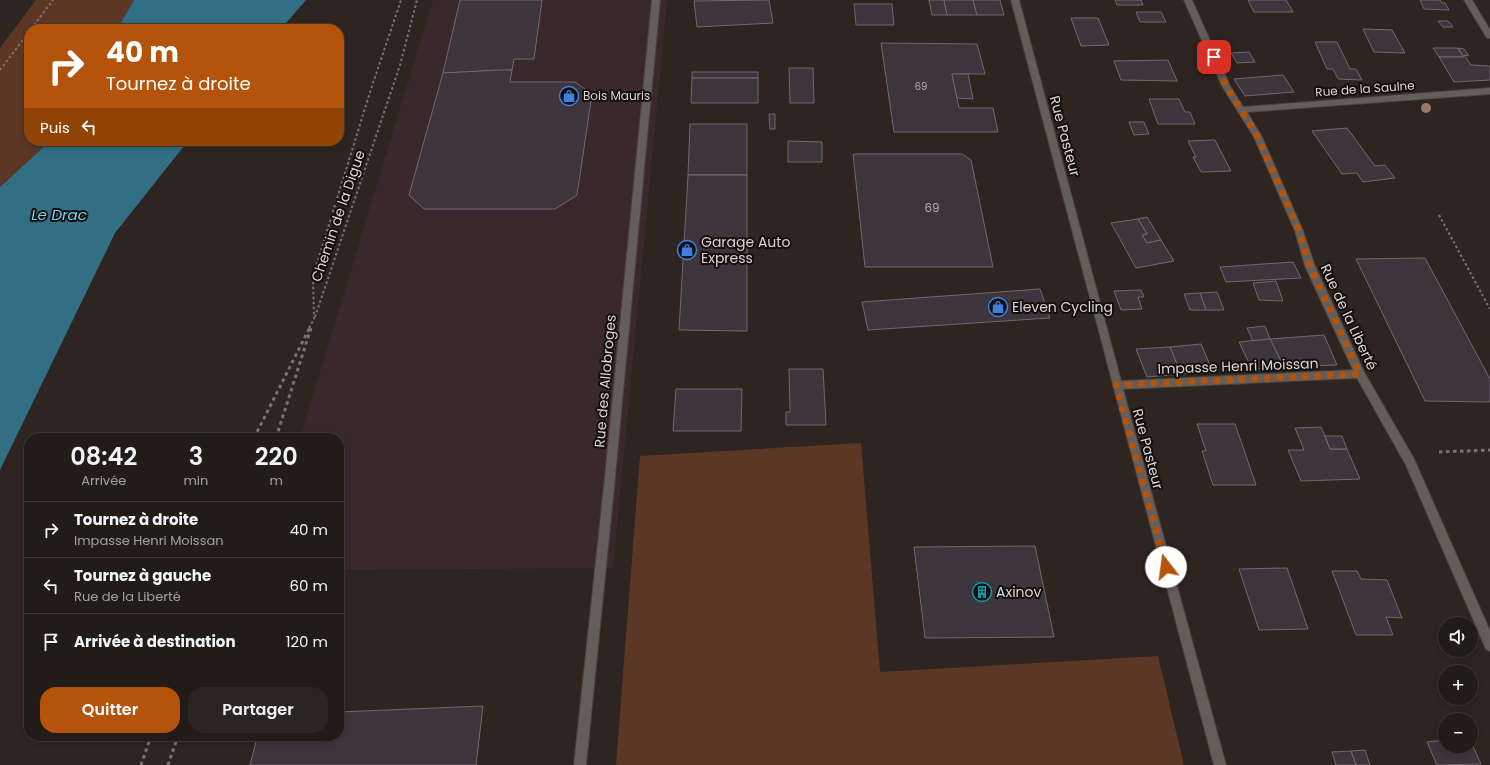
<!DOCTYPE html>
<html lang="fr">
<meta charset="utf-8">
<style>
:root{--surface:#221c19;--page:#2a2522;--text:#f1f3f6;--muted:#a2a1a2;--line:#3f3a38;--accent:#b45309}
body{margin:0;font-family:Poppins,sans-serif;background:var(--page);color:var(--text);height:100vh;display:flex;flex-direction:column;font-size:15px;white-space:nowrap}
*{box-sizing:border-box;margin:0}
p{font-size:13px;color:var(--muted)}
.icon{flex:none;width:22px;height:22px;fill:none;stroke:currentColor;stroke-width:2;stroke-linecap:round;stroke-linejoin:round}
.map{position:relative;flex:1;overflow:hidden}
.side{position:absolute;left:24px;top:433px;width:320px;height:308px;display:flex;flex-direction:column;background:var(--surface);border-radius:16px;box-shadow:0 2px 6px #0003,0 0 0 1px var(--line)}
.side>*{flex:none}
.hud{position:absolute;left:24px;top:24px;width:320px;height:122px;border-radius:16px;box-shadow:0 2px 6px #0003,0 0 0 1px var(--line);background:#b45309;color:#fff;overflow:hidden}
.buttons{position:absolute;left:1438px;top:617px;display:grid;gap:8px}
.buttons a{display:grid;place-items:center;width:40px;height:40px;border-radius:50%;background:var(--surface);box-shadow:0 2px 6px #0003,0 0 0 1px var(--line);font-size:20px}
.pin{position:absolute;display:grid;place-items:center;width:34px;height:34px;color:#fff;margin:-17px;border-radius:8px;box-shadow:0 2px 6px #0006}
.me{position:absolute;width:44px;margin:-22px;rotate:345deg;stroke-linejoin:round;filter:drop-shadow(0 0 3px #0008)}
.turn{display:flex;align-items:center;gap:14px;height:84px;padding:0 16px;font-size:18px}
.turn .icon{width:52px;height:52px;stroke-width:2.5}
.turn b{display:block;font-size:28px;line-height:34px}
.then{display:flex;align-items:center;height:38px;padding:0 16px;background:#0003;gap:8px;font-size:15px}
.eta{display:flex;justify-content:space-evenly;align-items:center;height:68px;text-align:center}
.eta b{font-size:24px;font-weight:600;line-height:28px}
.action{display:flex;gap:8px;margin-top:auto;padding:8px 16px}
.action a{flex:1;height:46px;border-radius:16px;background:var(--accent);color:#fff;font-size:16px;font-weight:600;line-height:46px;text-align:center}
.action a+a{background:var(--page);color:var(--text)}
ul{padding:0;list-style:none}
li{display:flex;align-items:center;gap:12px;height:56px;padding:0 16px;border-top:1px solid var(--line)}
li div{flex:1}
li b{display:block;font-size:15px}
li em{font-style:normal}
.map>svg:first-child{display:block}
</style>
<div class="map">
<svg width="1490" height="765" viewBox="0 0 1490 765">
<rect width="100%" height="100%" fill="#2e2521"/>
<path fill="#3b282d" d="M433,0H667L613,568L339,570V438H300Z"/>
<g fill="#5d3725">
<path d="M36,0H134L117,29H29V141H50L0,187V48Z"/>
<path d="M861,443L880,672L1158,656L1184,765H616L640,456Z"/>
</g>
<g fill="#326e84">
<path d="M134,0H306L281,29H117Z"/>
<path d="M50,141H188L115,233L0,470V187Z"/>
</g>
<g fill="#3c353c" stroke="#716971">
<path d="M460,0H542L534,59H514L512,70L443,73Z"/>
<path d="M769,0L773,23L697,27L694,1Z"/>
<path d="M929,0H944L947,15H932Z"/>
<path d="M944,0H973L977,15H947Z"/>
<path d="M973,0H1000L1004,15H977Z"/>
<path d="M1115,0H1141L1143,5H1117Z"/>
<path d="M1248,0H1286L1293,12H1254Z"/>
<path d="M1420,0H1440L1442,3H1445L1449,10L1424,9Z"/>
<path d="M854,4H892L894,25H856Z"/>
<path d="M1136,12H1161L1166,22H1140Z"/>
<path d="M1071,18H1098L1109,45L1081,46Z"/>
<path d="M1438,21H1448L1453,27H1443Z"/>
<path d="M1363,29L1392,30L1405,53L1374,52Z"/>
<path d="M1315,42H1337L1350,69H1356L1362,80L1338,79L1333,69H1327Z"/>
<path d="M881,43L977,44L985,74H952L959,108H993L998,132H894Z"/>
<path d="M1433,48H1457L1464,57H1439Z"/>
<path d="M1458,48L1464,49L1469,56L1464,55L1471,65L1490,66V80L1454,82L1439,57H1464Z"/>
<path d="M1249,52L1255,62L1237,63L1231,53Z"/>
<path d="M1168,60L1177,81L1121,80L1114,61Z"/>
<path d="M789,68H813L814,103H790Z"/>
<path d="M499,70H512L510,82H575L592,94L577,195L555,209H424L409,195L443,73Z"/>
<rect x="692" y="72" width="66" height="6"/>
<path d="M952,74H968L973,99L957,98Z"/>
<path d="M1283,75L1294,92L1245,96L1234,79Z"/>
<path d="M692,78H758V103H691Z"/>
<path d="M1149,99H1179L1185,112H1190L1195,124H1158Z"/>
<path d="M769,114H775V129H770Z"/>
<path d="M1129,122H1144L1149,134L1134,135Z"/>
<path d="M690,124H747V175H688Z"/>
<path d="M1347,128L1375,166L1385,165L1395,178L1363,182L1357,173L1342,174L1312,131Z"/>
<path d="M1215,140L1231,171L1201,172L1193,157H1196L1188,141Z"/>
<path d="M788,141L822,142V162H788Z"/>
<path d="M853,154H962L971,160L993,267H865Z"/>
<path d="M688,175H747V331L679,330Z"/>
<path d="M1147,217L1161,240L1147,243L1142,235L1147,234L1138,219Z"/>
<path d="M1138,219L1147,234L1142,235L1147,243L1161,240L1174,261L1136,268L1111,223Z"/>
<path d="M1425,258L1490,379V402L1425,401L1356,259Z"/>
<path d="M1293,262L1301,278L1226,282L1220,267Z"/>
<path d="M1276,281L1283,301L1259,300L1253,283Z"/>
<path d="M1040,289L1050,318L868,330L862,302Z"/>
<path d="M1141,290L1144,297H1138L1142,309L1121,310L1114,291Z"/>
<path d="M1217,292L1224,310H1206L1200,293Z"/>
<path d="M1200,293L1206,310H1190L1184,294Z"/>
<path d="M1265,326L1270,339L1253,341L1247,328Z"/>
<path d="M1324,335L1337,365L1284,367L1270,339Z"/>
<path d="M1270,339L1284,367L1252,369L1239,342Z"/>
<path d="M1201,344L1213,372L1181,374L1170,347Z"/>
<path d="M1170,347L1181,374L1147,377L1136,349Z"/>
<path d="M789,369H823L826,425H786V412H790Z"/>
<path d="M676,389H742L741,431H673Z"/>
<path d="M1197,424H1235L1256,485H1213L1202,451H1206Z"/>
<path d="M1321,427L1330,449H1347L1360,479L1301,481L1288,450H1304L1295,428Z"/>
<path d="M1325,436H1342L1347,449H1330Z"/>
<path d="M1035,546L1054,637L925,638L914,547Z"/>
<path d="M1287,568L1308,629L1259,630L1239,569Z"/>
<path d="M1332,571H1357L1361,579L1387,580L1402,618L1386,617L1393,635H1356Z"/>
<path d="M483,706L476,765H250L257,738L339,736V712Z"/>
<path d="M1445,740V746H1471V742L1481,764L1437,765L1427,742Z"/>
<path d="M1365,750L1370,765H1356L1351,751Z"/>
<path d="M1351,751L1356,765H1336L1332,752Z"/>
</g>
<g fill="none" stroke-linecap="round" stroke-linejoin="round">
<g stroke="#4a413d" stroke-width="2">
<g id="street">
<path d="M652,0H660L615,477L586,765H574L605,477Z"/>
<path d="M1011,0H1019L1121,381L1353,370L1305,266L1295,231L1254,137L1222,86L1184,0H1192L1230,86L1243,107L1490,88V94L1247,112L1262,137L1303,231L1315,266L1364,372L1414,459L1490,631V651L1486,649L1406,465L1357,378L1123,389L1226,765H1214Z"/>
<path d="M1464,0H1472L1490,30V38H1487Z"/>
</g>
</g>
<g stroke="#7c7370" stroke-width="2" stroke-dasharray="2.5 2.5" stroke-linecap="butt">
<path d="M31,29L53,0"/>
<path d="M0,70L29,32"/>
<path d="M1439,215L1490,309"/>
<path d="M315,317L400,65L417,0"/>
<path d="M309,328L314,319L313,276L371,89L401,0"/>
</g>
<g stroke="#7c7370" stroke-width="3" stroke-dasharray="3.5 3.5" stroke-linecap="butt">
<path d="M254,438L310,327"/>
<path d="M276,438L311,328"/>
<path d="M1439,452L1490,450"/>
<path d="M141,765L151,736"/>
<path d="M168,765L178,736"/>
</g>
<use href="#street" fill="#635e5c" fill-rule="evenodd"/>
</g>
<circle fill="#9d7666" cx="1426" cy="108" r="5"/>
<g fill="none" stroke-linecap="round" stroke-linejoin="round">
<path stroke="#b45309" stroke-width="7" stroke-dasharray="0 12.6" d="M1166,567L1116,385L1360,374L1310,266L1299,231L1258,137L1226,86L1214,57"/>
</g>
<defs>
<g id="shop-ring" transform="scale(1)"><circle r="9.5" fill="#130f0d" stroke="#3f7fe0" stroke-width="1.5"/><path d="M-5-2.5h2.3a2.7 3.5 0 0 1 5.4 0H5L5.5 6h-11ZM-1.5-2.5h3a1.5 2.3 0 0 0-3 0Z" fill="#3f7fe0"/></g>
<g id="building-ring" transform="scale(1)"><circle r="9.5" fill="#130f0d" stroke="#0f9aa8" stroke-width="1.5"/><path d="M-4-6H4V6H1V3H-1V6H-4ZM-2.5-4.3h1.7v1.8h-1.7ZM.8-4.3h1.7v1.8H.8ZM-2.5-1h1.7V.8h-1.7ZM.8-1h1.7V.8H.8Z" fill="#0f9aa8"/></g>
</defs>
<g fill-rule="evenodd">
<use href="#shop-ring" x="569" y="96"/>
<use href="#shop-ring" x="687" y="250"/>
<use href="#shop-ring" x="998" y="307"/>
<use href="#building-ring" x="982" y="592"/>
</g>
<g text-anchor="middle" stroke-width="4" stroke-linejoin="round" paint-order="stroke">
<g font-size="10" fill="#b3acac">
<text x="921" y="90">69</text>
</g>
<g font-size="12" fill="#dbd4d2" stroke="#130f0d">
<text transform="translate(1365 89) rotate(-4)" y="4">Rue de la Saulne</text>
</g>
<g font-size="12" fill="#dbd4d2" stroke="#130f0d" text-anchor="start">
<text x="583" y="100">Bois Mauris</text>
</g>
<g font-size="12" fill="#b3acac">
<text x="932" y="212">69</text>
</g>
<g font-size="14" fill="#dbd4d2" stroke="#130f0d">
<text transform="translate(1065 136) rotate(75)" y="5">Rue Pasteur</text>
<text transform="translate(338 216) rotate(-71)" y="5">Chemin de la Digue</text>
<text transform="translate(1349 317) rotate(65)" y="5">Rue de la Liberté</text>
<text transform="translate(1238 366) rotate(-2)" y="5">Impasse Henri Moissan</text>
<text transform="translate(605 381) rotate(-85)" y="5">Rue des Allobroges</text>
<text transform="translate(1148 449) rotate(75)" y="5">Rue Pasteur</text>
</g>
<g font-size="14" fill="#dbd4d2" stroke="#130f0d" text-anchor="start">
<text x="701" y="247">Garage Auto<tspan x="701" dy="16">Express</tspan></text>
<text x="1012" y="312">Eleven Cycling</text>
<text x="996" y="597">Axinov</text>
</g>
<g font-size="15" font-style="italic" fill="#76d2f5" stroke="#130f0d">
<text x="59" y="220">Le Drac</text>
</g>
</g>
</svg>
<div class="buttons">
<a><svg class="icon" aria-label="sound" viewBox="0 0 24 24"><path d="M4 9h4l5-4v14l-5-4H4zM17 9q2 3 0 6"/></svg></a>
<a>+</a>
<a>−</a>
</div>
<div class="pin" style="left:1214px;top:57px;background:#d93025"><svg class="icon" aria-label="arrive" viewBox="0 0 24 24"><path d="M6 21V4h12l-3 4 3 4H6"/></svg></div>
<svg class="me" style="left:1166px;top:567px" viewBox="-20 -20 40 40"><circle r="19" fill="#fff"/><path d="M0-13L10 11 0 6-10 11z" fill="#b45309"/></svg>
<div class="hud">
<div class="turn"><svg class="icon" aria-label="right" viewBox="0 0 24 24"><path d="M7 20v-9h11M14 6l5 5-5 5"/></svg><div><b>40 m</b>Tournez à droite</div></div>
<div class="then">Puis<svg class="icon" aria-label="left" viewBox="0 0 24 24"><path d="M17 20v-9H6M10 6l-5 5 5 5"/></svg></div>
</div>
<section class="side">
<div class="eta">
<div><b>08:42</b><p>Arrivée</p></div>
<div><b>3</b><p>min</p></div>
<div><b>220</b><p>m</p></div>
</div>
<ul>
<li><svg class="icon" aria-label="right" viewBox="0 0 24 24"><path d="M7 20v-9h11M14 6l5 5-5 5"/></svg><div><b>Tournez à droite</b><p>Impasse Henri Moissan</p></div><em>40 m</em></li>
<li><svg class="icon" aria-label="left" viewBox="0 0 24 24"><path d="M17 20v-9H6M10 6l-5 5 5 5"/></svg><div><b>Tournez à gauche</b><p>Rue de la Liberté</p></div><em>60 m</em></li>
<li><svg class="icon" aria-label="arrive" viewBox="0 0 24 24"><path d="M6 21V4h12l-3 4 3 4H6"/></svg><div><b>Arrivée à destination</b></div><em>120 m</em></li>
</ul>
<div class="action"><a>Quitter</a><a>Partager</a></div>
</section>
</div>
